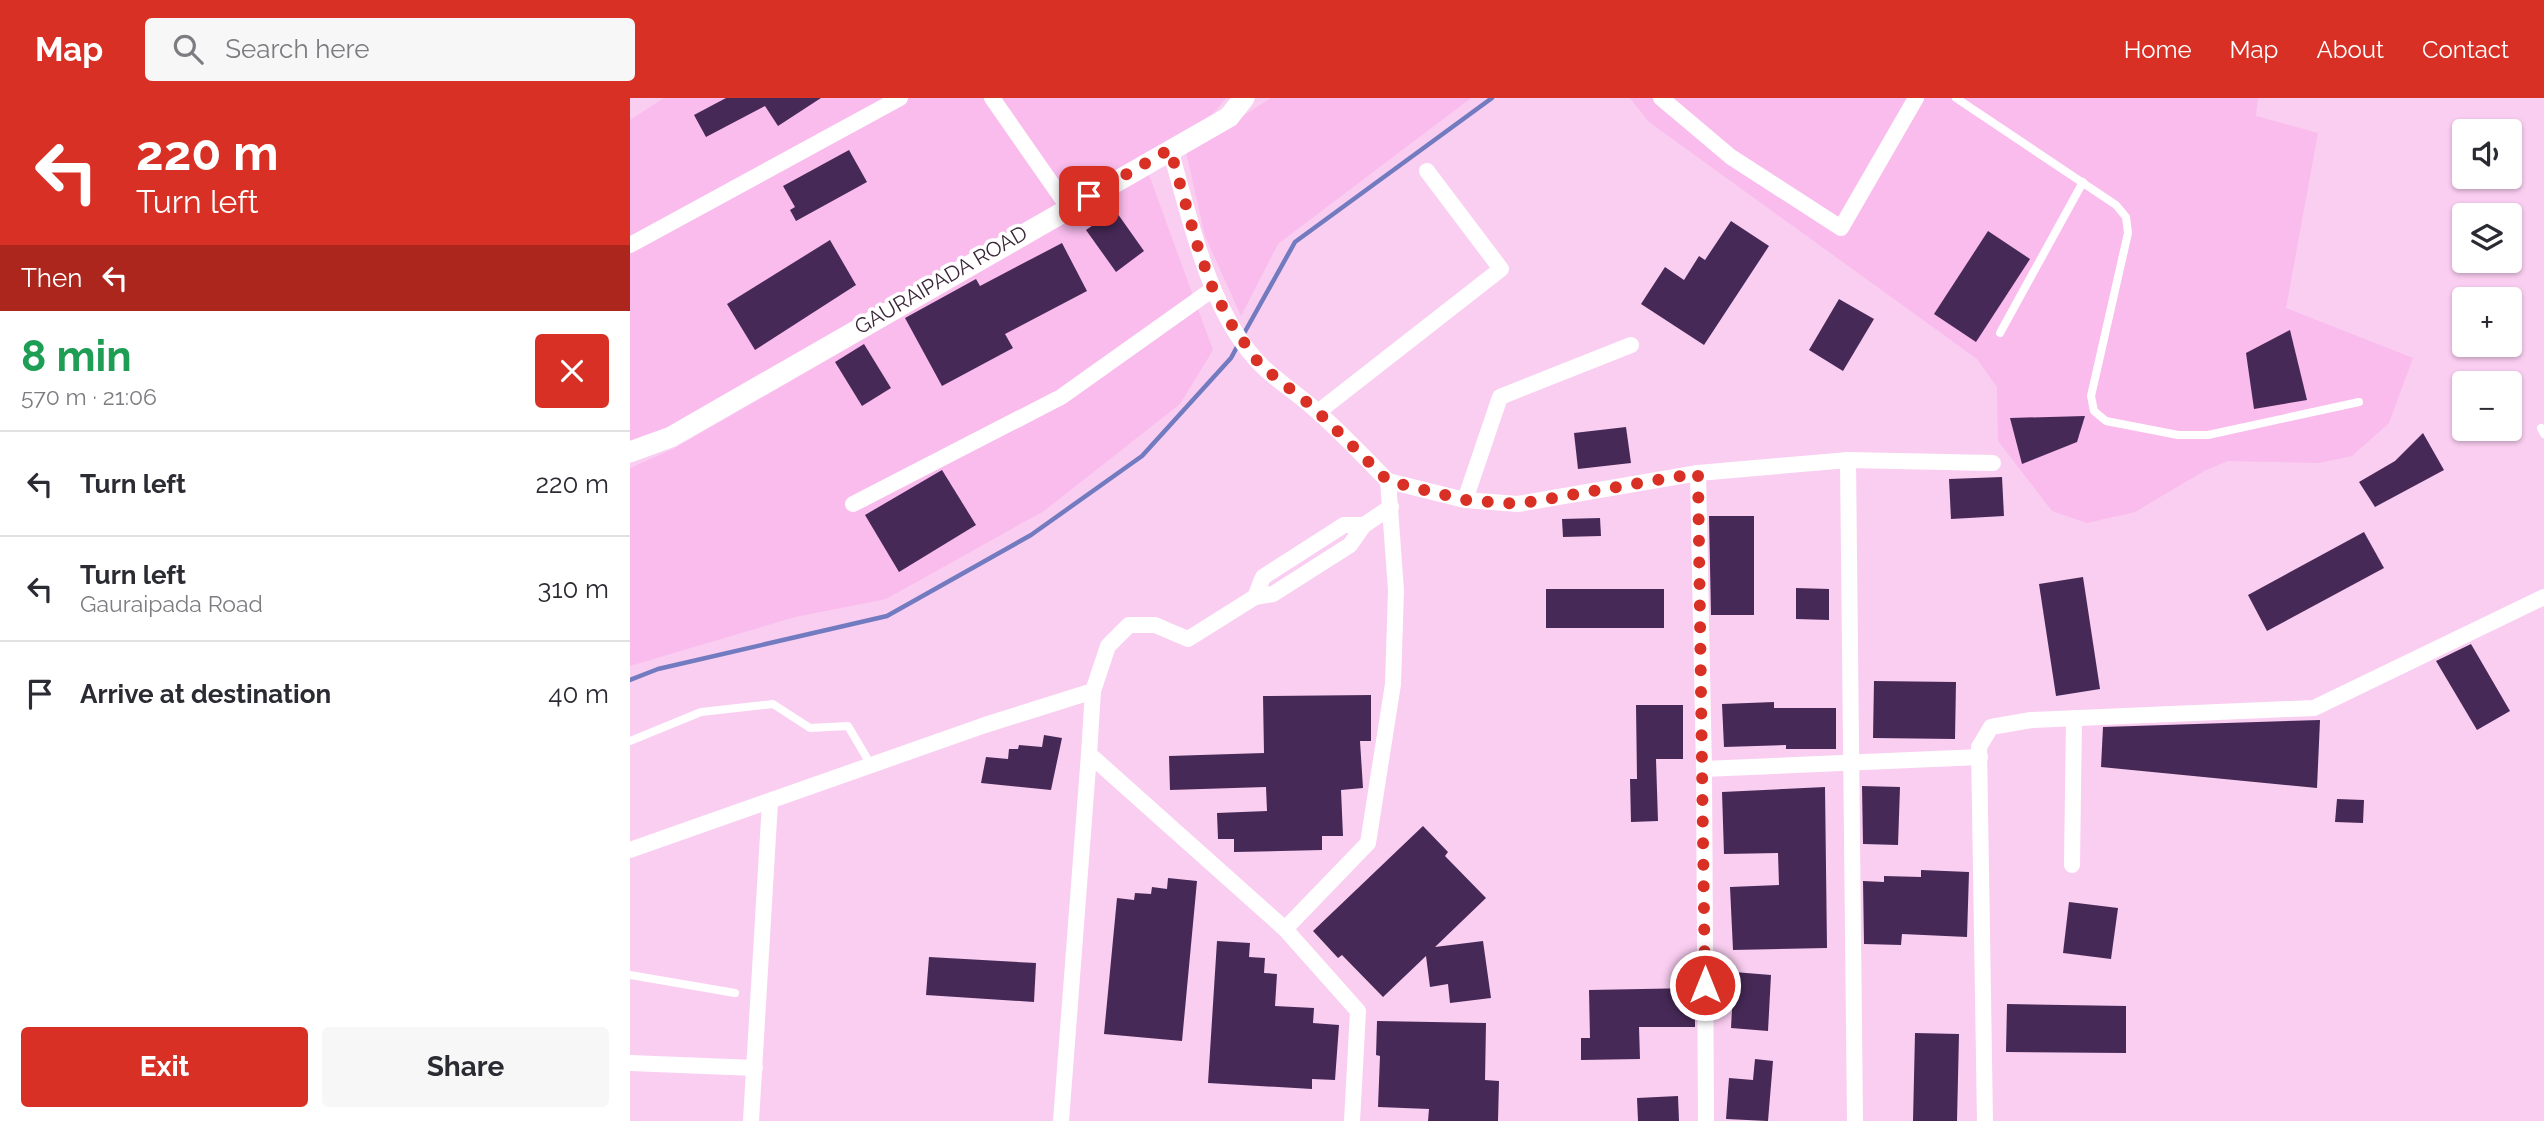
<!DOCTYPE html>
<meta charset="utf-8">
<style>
:root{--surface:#fff;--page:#f7f7f7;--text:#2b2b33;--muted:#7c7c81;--line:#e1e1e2;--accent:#d93025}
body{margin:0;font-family:Raleway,sans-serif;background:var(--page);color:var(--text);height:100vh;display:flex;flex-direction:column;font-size:26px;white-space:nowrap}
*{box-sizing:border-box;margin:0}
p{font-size:23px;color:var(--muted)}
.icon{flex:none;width:38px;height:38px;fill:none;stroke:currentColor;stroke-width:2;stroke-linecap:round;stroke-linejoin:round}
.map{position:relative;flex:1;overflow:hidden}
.side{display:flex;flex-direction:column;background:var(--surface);width:630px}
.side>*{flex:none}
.hud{background:#d93025;color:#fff;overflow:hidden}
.tools{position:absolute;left:1822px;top:21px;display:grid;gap:14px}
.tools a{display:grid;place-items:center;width:70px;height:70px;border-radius:7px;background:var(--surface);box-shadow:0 2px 5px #0004;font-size:35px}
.pin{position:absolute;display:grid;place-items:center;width:60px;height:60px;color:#fff;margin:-30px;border-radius:14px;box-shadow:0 4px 10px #0006}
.me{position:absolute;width:77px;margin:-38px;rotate:0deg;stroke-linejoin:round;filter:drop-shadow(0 0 5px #0008)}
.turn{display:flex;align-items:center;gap:24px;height:147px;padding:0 21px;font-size:32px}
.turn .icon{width:91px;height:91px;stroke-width:2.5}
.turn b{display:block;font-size:49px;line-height:60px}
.then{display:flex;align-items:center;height:66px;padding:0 21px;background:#0003;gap:14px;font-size:26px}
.round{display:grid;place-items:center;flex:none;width:74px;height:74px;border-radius:7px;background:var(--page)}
.head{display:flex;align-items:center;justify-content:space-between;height:119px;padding:0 21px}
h1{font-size:42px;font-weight:700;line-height:52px;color:#1e9e55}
.button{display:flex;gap:14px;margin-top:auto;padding:14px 21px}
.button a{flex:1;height:80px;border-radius:7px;background:var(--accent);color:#fff;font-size:28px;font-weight:700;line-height:80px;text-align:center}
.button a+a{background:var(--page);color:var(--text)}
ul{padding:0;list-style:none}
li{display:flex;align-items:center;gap:21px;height:105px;padding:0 21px;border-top:2px solid var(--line)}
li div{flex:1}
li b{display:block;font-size:26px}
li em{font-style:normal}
header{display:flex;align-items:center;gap:42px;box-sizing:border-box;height:98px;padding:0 35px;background:var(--accent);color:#fff}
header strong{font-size:33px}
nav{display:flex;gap:38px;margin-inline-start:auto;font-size:24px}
.search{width:490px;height:63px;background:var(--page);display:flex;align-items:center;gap:18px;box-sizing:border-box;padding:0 24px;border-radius:7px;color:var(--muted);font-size:26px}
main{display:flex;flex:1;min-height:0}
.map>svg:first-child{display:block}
</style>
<header>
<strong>Map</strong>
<div class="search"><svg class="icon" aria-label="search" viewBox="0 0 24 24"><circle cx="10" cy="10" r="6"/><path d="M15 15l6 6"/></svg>Search here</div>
<nav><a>Home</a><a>Map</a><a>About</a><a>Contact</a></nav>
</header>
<main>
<section class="side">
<div class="hud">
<div class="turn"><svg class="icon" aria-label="left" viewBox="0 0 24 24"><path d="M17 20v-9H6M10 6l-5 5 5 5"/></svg><div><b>220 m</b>Turn left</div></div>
<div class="then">Then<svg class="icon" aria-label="left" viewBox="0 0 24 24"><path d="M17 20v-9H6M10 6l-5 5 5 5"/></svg></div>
</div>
<div class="head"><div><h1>8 min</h1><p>570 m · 21:06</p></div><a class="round" style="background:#d93025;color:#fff"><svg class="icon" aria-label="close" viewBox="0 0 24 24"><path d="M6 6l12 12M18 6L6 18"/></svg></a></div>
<ul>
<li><svg class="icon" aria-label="left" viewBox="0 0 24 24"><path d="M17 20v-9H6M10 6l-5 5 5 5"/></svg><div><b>Turn left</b></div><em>220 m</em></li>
<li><svg class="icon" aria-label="left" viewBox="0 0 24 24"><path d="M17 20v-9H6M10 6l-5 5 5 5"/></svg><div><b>Turn left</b><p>Gauraipada Road</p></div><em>310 m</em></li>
<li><svg class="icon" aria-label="arrive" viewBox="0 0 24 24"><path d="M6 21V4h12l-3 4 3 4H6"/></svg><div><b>Arrive at destination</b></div><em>40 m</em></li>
</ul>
<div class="button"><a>Exit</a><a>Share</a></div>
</section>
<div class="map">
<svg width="1914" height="1023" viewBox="0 0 1914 1023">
<rect width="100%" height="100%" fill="#facef1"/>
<g fill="#f9bced">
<path d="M34,0H596L578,22L22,340L0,348V22Z"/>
<path d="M641,0H841L648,146L611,218L575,138L556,54Z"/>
<path d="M1000,0H1628L1626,18L1688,35L1656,210L1783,260L1759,325L1722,358L1689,365L1598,363L1574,373L1505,414L1457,425L1422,413L1368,343L1367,289L1347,261L1019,24Z"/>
<path d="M519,77L583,252L550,306L414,413L256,501L165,519L0,568V370L43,351Z"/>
</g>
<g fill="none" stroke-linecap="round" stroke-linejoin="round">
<g stroke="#737bc0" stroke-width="4.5">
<path d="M612,239L665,144L862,0"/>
<path d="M0,582L28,571L257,518L401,437L512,358L601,260L608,247"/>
</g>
</g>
<g fill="#472957">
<path d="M96,0H191L148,28L135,8L76,39L64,17Z"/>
<path d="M219,52L237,84L166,123L160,112L165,109L153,88Z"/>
<path d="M485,112L514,153L486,174L456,132Z"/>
<path d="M1101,123L1139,148L1074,247L1011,206L1035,169L1054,182L1069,158L1075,162Z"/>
<path d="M1358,133L1400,161L1346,244L1304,216Z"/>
<path d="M200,142L226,187L125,252L97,206Z"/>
<path d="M432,145L457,193L375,236L383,250L312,288L275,220L346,181L350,188Z"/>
<path d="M1209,201L1244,221L1213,273L1179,252Z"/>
<path d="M1660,232L1677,302L1624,311L1616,255Z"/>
<path d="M234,246L261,290L232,308L205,264Z"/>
<path d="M1455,318L1447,344L1392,366L1380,320Z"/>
<path d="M996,329L1001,365L948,371L944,335Z"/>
<path d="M1793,335L1814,372L1745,409L1729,384L1765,363Z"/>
<path d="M312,372L346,427L269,474L235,417Z"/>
<path d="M1372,379L1374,418L1321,421L1319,381Z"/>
<path d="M1079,418H1124V517H1081Z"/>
<path d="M970,420L971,438L933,439L932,421Z"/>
<path d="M1734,434L1754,470L1637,533L1618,497Z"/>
<path d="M1453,479L1470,591L1426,598L1409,486Z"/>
<path d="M1166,490L1199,491V522L1166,521Z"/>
<rect x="916" y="491" width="118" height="39"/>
<path d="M1841,546L1880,613L1847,632L1806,563Z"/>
<path d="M1244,583L1326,584L1325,641L1243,640Z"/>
<path d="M741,597V643H730L733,690L711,692L713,738H692V752L604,754V741H588L587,715L637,713L636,689L540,692L539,658L634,655L633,598Z"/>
<path d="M1144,604V610H1206V651H1156V647L1094,649L1092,606Z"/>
<path d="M1006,607H1053V661H1026L1028,723L1001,724L1000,681H1007Z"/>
<path d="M1690,622L1687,690L1471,669L1473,629Z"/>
<path d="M414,637L432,640L421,692L351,685L356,659L378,661L379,651H388L389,647L412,649Z"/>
<path d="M1232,688L1270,689L1268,747L1233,746Z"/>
<path d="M1195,689L1197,850L1103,852L1100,789L1149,787L1148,755L1094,756L1092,694Z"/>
<path d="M1707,701L1734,702L1733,725L1705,724Z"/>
<path d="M793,728L818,754L815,758L856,800L805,849L853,843L861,900L820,905L818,886L800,889L796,858L753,899L712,857L708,860L683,833Z"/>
<path d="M1291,772L1339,774L1337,839L1272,836L1271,847L1234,846L1233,783L1254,784V778L1291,779Z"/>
<path d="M538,780L567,783L552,943L474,936L487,800L504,802L505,795L521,796L522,789L537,791Z"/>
<path d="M1439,804L1488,810L1481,861L1433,855Z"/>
<path d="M587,843L620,845L619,859L635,860L634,875L647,876L645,908L684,910L683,925L709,927L705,982L682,981V991L578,985Z"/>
<path d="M299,859L406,865L404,904L296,897Z"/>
<path d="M1104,874L1141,877L1138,933L1101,930Z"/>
<path d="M1065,890V929H1009L1010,961L951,962V940H960L959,892Z"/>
<path d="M1377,906L1496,908V955L1376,954Z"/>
<path d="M747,923L856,925L855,982L869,983L868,1023H798L799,1011L748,1009L750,958L746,957Z"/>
<path d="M1285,935L1329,936L1327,1023H1283Z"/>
<path d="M1125,961L1143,963L1138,1023L1096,1021L1099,980L1123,982Z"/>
<path d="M1048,998L1049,1023H1008L1007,1000Z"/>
</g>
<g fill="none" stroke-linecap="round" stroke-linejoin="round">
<g stroke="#fff" stroke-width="8">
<path d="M1326,0L1486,107L1496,119L1498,135L1461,298L1464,313L1476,323L1548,337H1578L1729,304"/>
<path d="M1370,235L1453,84"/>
<path d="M1911,330L1914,336"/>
<path d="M0,643L71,614L143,606L180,630L218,628L241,667"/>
<path d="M0,877L105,895"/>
</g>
<g stroke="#fff" stroke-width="16">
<path d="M362,0L438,109"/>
<path d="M1031,0L1101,59L1211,130L1286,0"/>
<path d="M540,51C560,120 579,215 631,267C646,282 665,294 681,308C708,331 733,358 758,383L766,492L763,586L738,745L655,831L728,913L722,1023"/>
<path d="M0,147L270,0"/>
<path d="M688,314L871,171L797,73"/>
<path d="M1218,362L1363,365"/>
<path d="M1068,375L1074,671L1076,1023"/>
<path d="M758,383L835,402L888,406L1068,375L1218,362L1225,1023"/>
<path d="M835,402L870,299L1001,247"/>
<path d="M223,406L431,299L583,191"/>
<path d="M625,499L643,496L720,447L734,427"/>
<path d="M459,656L463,593"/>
<path d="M1074,671L1350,659"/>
<path d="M0,752L355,627L463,593L478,548L499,527H525L558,541L625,499L633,479L714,427H734L761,409"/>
<path d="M1442,767L1444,620"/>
<path d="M0,965L125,970"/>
<path d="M121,1023L140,704"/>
<path d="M431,1023L459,656L655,831"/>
<path d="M1355,1023L1349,649L1361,629L1401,622L1684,610L1914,499"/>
</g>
<path stroke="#fff" stroke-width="21" d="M0,354L41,339L599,19L614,0"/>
</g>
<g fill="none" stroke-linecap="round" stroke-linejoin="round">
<path stroke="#d93025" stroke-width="12" stroke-dasharray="0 21.6" d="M459,98L540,51L569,153L583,191L602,227L630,267L683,309L758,383L835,402L888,406L1068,375L1075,887"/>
</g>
<g text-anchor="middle" stroke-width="7" stroke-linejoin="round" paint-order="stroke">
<g font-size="21" fill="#3b2637" stroke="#fff">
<text transform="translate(311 182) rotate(-30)" y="7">GAURAIPADA ROAD</text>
</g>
</g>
</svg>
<div class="tools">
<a><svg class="icon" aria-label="sound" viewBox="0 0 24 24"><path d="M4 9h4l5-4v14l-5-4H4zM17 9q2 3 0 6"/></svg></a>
<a><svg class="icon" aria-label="layers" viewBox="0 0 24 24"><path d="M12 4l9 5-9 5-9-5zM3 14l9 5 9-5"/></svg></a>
<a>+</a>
<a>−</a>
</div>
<div class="pin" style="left:459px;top:98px;background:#d93025"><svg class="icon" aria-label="arrive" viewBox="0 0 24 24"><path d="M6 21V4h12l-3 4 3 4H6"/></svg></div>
<svg class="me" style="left:1075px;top:887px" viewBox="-20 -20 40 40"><circle r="17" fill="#d93025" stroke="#fff" stroke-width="3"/><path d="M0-11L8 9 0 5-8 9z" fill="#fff"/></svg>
</div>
</main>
